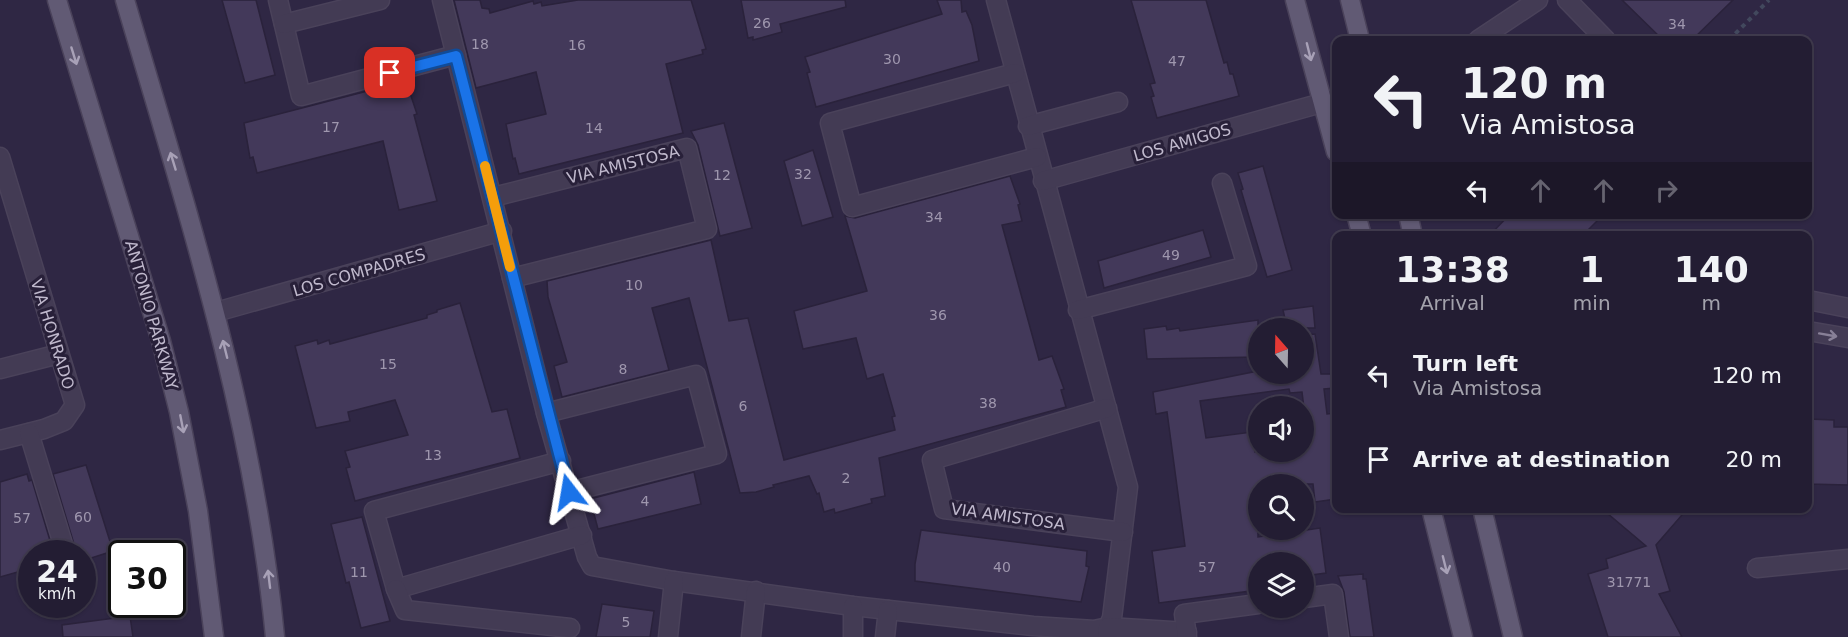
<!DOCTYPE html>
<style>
:root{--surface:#231d33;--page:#2f2a3f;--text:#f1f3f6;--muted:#a3a2ac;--line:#403b4e}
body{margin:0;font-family:"DejaVu Sans",sans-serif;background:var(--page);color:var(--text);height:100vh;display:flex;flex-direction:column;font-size:22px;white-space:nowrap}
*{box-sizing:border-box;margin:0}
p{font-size:20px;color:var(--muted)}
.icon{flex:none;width:33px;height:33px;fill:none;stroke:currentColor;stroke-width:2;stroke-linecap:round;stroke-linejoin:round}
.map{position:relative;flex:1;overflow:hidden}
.side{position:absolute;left:1332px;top:231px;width:480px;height:282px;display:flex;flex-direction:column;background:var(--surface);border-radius:12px;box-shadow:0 2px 4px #0004,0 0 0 2px var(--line)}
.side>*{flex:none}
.guide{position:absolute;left:1332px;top:36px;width:480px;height:183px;border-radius:12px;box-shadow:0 2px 4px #0004,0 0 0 2px var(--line);background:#231d33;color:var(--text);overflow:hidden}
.needle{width:39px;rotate:340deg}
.fabs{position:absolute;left:1248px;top:318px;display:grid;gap:12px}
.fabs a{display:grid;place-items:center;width:66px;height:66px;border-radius:50%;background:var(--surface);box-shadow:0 2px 4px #0004,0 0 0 2px var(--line);font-size:30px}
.speed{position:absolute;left:18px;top:540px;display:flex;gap:12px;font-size:30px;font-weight:700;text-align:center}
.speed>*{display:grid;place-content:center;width:78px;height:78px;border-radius:50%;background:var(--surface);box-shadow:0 2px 4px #0004,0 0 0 2px var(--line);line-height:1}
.speed small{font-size:15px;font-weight:400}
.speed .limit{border:3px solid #111;border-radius:9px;background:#fff;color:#111}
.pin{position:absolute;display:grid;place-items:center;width:51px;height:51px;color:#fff;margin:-26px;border-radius:12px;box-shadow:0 3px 9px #0006}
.me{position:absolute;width:66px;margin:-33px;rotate:346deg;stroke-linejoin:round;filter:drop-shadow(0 0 4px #0008)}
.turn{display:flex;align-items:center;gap:21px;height:126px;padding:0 30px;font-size:27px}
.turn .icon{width:78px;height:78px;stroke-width:2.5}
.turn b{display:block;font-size:42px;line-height:51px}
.lanes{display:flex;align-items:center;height:57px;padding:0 30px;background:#0003;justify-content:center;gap:30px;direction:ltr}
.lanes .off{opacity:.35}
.eta{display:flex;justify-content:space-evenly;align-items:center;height:102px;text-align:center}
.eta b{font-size:36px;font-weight:600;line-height:42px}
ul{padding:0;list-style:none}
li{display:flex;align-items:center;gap:18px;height:84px;padding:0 30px}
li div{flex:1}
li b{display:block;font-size:22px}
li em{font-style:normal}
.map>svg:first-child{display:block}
</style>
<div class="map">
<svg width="1848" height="637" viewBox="0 0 1848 637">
<rect width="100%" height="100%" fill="#2f2744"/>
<g fill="#43395a" stroke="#2a223b" stroke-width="1.5" fill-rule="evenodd">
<path d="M222,0H256L275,75L245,83Z"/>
<path d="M454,0H480L482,8L489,9L490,13L533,1L534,4L541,2L542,6L578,0H691L706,49L702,50L703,54L666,64L683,133L519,174L515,158L513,159L506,124L546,114L536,72L476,88Z"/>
<path d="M741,0H845L846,7L780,24L782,32L753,40V37L748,38Z"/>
<path d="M937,0H961L962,12L966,11L972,25L979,61L816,107L807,73L810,72L805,57L942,14Z"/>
<path d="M1131,0H1206L1224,63L1227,62L1230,74H1233L1239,96L1157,118L1151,97L1154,96L1150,84L1155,83Z"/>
<path d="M1622,0H1733L1692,40H1663Z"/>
<path d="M406,81L417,114L414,115L437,201L399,210L383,141L257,173L253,157L250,158L244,123Z"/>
<path d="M724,123L752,228L720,236L698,145L691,131Z"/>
<path d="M813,150L833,217L802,226L784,161Z"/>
<path d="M1263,166L1292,270L1267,277L1241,190L1243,189L1238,173Z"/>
<path d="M1010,176L1020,204L1018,205L1022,221L1002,225L1039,360L1052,356L1064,389L1061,390L1066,407L879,458L885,496L871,499L872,503L835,513L834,509L824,512L819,493L817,494L809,476L773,485L774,487L756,492L740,493L689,298L652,308L669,370L562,397L554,366L567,362L548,297L547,281L711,240L729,321L748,318L784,460L895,430L892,417L895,416L883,374L867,379L856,338L803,349L794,311L867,291L845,216L855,218Z"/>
<path d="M1510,214H1604L1582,236H1489Z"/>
<path d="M1203,230L1211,257L1104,288L1098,261Z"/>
<path d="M460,303L492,412L507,409L520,458L355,501L346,468L350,467L345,451L408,435L395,400L348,412L350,421L316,428L295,346L317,340L318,344L329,340L330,344L427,318V315L437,312V310Z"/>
<path d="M1313,306L1315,328H1287L1283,310Z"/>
<path d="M1258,320V357L1147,359L1144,329L1166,326L1167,330L1179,328L1180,331Z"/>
<path d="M1315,334L1321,374H1336V388L1324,389L1327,414L1336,413V499L1315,502L1313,484H1258V537L1320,528L1326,573L1304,576V562H1258V590L1159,603L1152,551L1185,546L1167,412L1156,414L1153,392L1258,371V374H1304V335ZM1289,389L1290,393L1302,392L1308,440L1304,441V452H1255L1252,432L1206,438L1200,401Z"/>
<path d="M1808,419L1834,420V427H1848V485L1808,484Z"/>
<path d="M86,465L113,551L82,561V554H77L53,474Z"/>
<path d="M694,472L701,504L598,529L590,499Z"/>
<path d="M27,474L29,481L32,480L54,554H32V568L0,577V482Z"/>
<path d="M1601,508H1688L1656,545L1670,591L1659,594L1682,637H1608L1588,574L1608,568L1606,559L1646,546Z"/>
<path d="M362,517L390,621L361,628L349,582L346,583L331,524Z"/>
<path d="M921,530L1087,551L1086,566L1089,567L1081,602L915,581V564Z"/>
<path d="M1363,574V579H1366L1374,637H1350L1344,592L1338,576Z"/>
<path d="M602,604L654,611L650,637H596Z"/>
<path d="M130,616L133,637H63L62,625Z"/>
</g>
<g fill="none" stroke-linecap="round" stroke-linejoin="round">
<g stroke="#4a425a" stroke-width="21">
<g id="minor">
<path d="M278,0L301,96L456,55"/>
<path d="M442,0L546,413L587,557L592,566L674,581L853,606L1033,626L1094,630L1108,627L1112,618L1128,487L996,0"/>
<path d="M1567,0L1606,40"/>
<path d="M284,24L380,0"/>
<path d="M1478,40L1538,0"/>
<path d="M1015,73L830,123L852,207L1037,157"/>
<path d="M1028,126L1118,102"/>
<path d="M0,157L75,405L64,421L44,429L0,440"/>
<path d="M1043,181L1336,99"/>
<path d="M493,197L687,148L707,229L512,278"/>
<path d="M1808,300L1848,308"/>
<path d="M1078,310L1247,266L1222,183"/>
<path d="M216,312L502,231"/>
<path d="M1808,331L1848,338"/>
<path d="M0,369L59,354"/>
<path d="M1107,408L932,460L944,509L1123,532"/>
<path d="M546,413L696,375L717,454L569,492"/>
<path d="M29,433L66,554"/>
<path d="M561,461L374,511L396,589L582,535"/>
<path d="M1757,568L1848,559"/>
<path d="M396,589L405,610L570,628"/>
<path d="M1304,598L1333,594L1339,637"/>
<path d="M668,637L674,581"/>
<path d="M751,637L756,591"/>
<path d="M853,637V606"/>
<path d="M885,637L888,610"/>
<path d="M1107,637L1108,627L1187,632"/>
<path d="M1187,637L1184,614L1258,604"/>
</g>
</g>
<g stroke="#4a425a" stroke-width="21">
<g id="major">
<path d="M57,0L161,341L179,412L198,511L214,637"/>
<path d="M125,0C187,210 254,418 275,637"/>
<path d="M1295,0L1336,152"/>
<path d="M1350,0L1360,40"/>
<path d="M1356,214L1362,236"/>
<path d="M1408,214L1413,236"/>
<path d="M1431,508L1463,637"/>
<path d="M1482,508L1513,637"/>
</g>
</g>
<path stroke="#42485d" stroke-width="4" stroke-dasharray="4.5 4.5" stroke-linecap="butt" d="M1729,40L1769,0"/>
<use href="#minor" stroke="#433b54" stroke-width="18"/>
<use href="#major" stroke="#615a74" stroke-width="18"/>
</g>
<defs><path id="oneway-shaft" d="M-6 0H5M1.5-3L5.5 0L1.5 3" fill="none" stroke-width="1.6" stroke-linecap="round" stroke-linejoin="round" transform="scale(1.5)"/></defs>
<g stroke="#a8a1b7">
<use href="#oneway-shaft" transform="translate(1309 52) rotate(76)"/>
<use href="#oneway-shaft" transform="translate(74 56) rotate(73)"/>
<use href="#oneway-shaft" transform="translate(173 161) rotate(-107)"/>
<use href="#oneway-shaft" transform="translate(225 349) rotate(-104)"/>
<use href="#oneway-shaft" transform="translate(182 424) rotate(79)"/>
<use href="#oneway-shaft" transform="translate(1445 565) rotate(76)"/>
<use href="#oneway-shaft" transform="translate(269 579) rotate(-97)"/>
</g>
<use stroke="#888097" href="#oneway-shaft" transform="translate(1828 335) rotate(10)"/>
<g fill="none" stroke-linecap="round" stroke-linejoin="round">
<g stroke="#114b97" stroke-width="15">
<path id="route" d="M390,73L456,56L569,492"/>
</g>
<use href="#route" stroke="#1a73e8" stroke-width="10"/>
<path stroke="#f59e0b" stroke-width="10" d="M485,166L510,267"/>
</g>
<g text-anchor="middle" stroke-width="6" stroke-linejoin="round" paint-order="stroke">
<g font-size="14" fill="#9f97ae">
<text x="762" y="28">26</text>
<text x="1677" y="29">34</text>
<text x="480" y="49">18</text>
<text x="577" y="50">16</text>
<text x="892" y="64">30</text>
<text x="1177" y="66">47</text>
<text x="331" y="132">17</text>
<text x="594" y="133">14</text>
<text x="803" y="179">32</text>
<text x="722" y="180">12</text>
<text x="934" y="222">34</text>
<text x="1171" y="260">49</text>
<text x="634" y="290">10</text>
<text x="938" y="320">36</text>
<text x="388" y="369">15</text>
<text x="623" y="374">8</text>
<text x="988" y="408">38</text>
<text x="743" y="411">6</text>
<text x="433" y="460">13</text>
<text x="846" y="483">2</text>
<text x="645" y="506">4</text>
<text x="83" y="522">60</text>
<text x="22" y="523">57</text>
<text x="1002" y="572">40</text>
<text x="1207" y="572">57</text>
<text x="359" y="577">11</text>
<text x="1629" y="587">31771</text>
<text x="626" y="627">5</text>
</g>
<g font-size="16" fill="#c0b9cd" stroke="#282039">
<text transform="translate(1182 142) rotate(-16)" y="6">LOS AMIGOS</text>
<text transform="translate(623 164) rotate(-14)" y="6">VIA AMISTOSA</text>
<text transform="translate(359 272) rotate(-16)" y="6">LOS COMPADRES</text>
<text transform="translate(152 315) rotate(74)" y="6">ANTONIO PARKWAY</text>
<text transform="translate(53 334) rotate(73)" y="6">VIA HONRADO</text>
<text transform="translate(1008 516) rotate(8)" y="6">VIA AMISTOSA</text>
</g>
</g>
</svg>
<div class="fabs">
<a><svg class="needle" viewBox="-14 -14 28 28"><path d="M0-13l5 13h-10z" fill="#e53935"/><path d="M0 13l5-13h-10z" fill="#a3a2ac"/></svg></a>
<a><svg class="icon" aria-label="sound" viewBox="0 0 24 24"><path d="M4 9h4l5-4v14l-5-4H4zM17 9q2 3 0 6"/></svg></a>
<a><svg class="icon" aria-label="search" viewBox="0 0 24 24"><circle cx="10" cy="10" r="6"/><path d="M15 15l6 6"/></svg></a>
<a><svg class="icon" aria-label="layers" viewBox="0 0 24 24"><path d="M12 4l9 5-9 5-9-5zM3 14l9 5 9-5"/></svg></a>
</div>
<div class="speed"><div>24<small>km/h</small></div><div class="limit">30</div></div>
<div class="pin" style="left:390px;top:73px;background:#d93025"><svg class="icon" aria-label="arrive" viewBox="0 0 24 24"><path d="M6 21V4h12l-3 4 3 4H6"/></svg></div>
<svg class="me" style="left:569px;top:492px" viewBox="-20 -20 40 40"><path d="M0-17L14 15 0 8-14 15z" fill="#1a73e8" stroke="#fff" stroke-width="4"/></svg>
<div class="guide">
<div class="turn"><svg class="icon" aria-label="left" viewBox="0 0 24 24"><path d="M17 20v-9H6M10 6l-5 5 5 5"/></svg><div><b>120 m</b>Via Amistosa</div></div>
<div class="lanes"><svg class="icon" aria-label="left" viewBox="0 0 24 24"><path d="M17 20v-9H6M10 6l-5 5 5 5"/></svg><svg class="icon off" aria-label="ahead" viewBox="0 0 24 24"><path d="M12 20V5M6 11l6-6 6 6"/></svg><svg class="icon off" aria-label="ahead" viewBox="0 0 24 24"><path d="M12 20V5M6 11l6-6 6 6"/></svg><svg class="icon off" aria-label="right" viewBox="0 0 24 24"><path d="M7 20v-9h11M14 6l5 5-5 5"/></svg></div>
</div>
<section class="side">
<div class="eta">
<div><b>13:38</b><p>Arrival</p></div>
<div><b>1</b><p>min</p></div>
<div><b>140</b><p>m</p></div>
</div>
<ul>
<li><svg class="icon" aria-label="left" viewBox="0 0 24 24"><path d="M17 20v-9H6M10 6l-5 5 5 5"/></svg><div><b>Turn left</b><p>Via Amistosa</p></div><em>120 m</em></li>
<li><svg class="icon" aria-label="arrive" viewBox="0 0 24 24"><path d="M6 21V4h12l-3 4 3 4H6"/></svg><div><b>Arrive at destination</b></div><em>20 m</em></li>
</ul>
</section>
</div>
